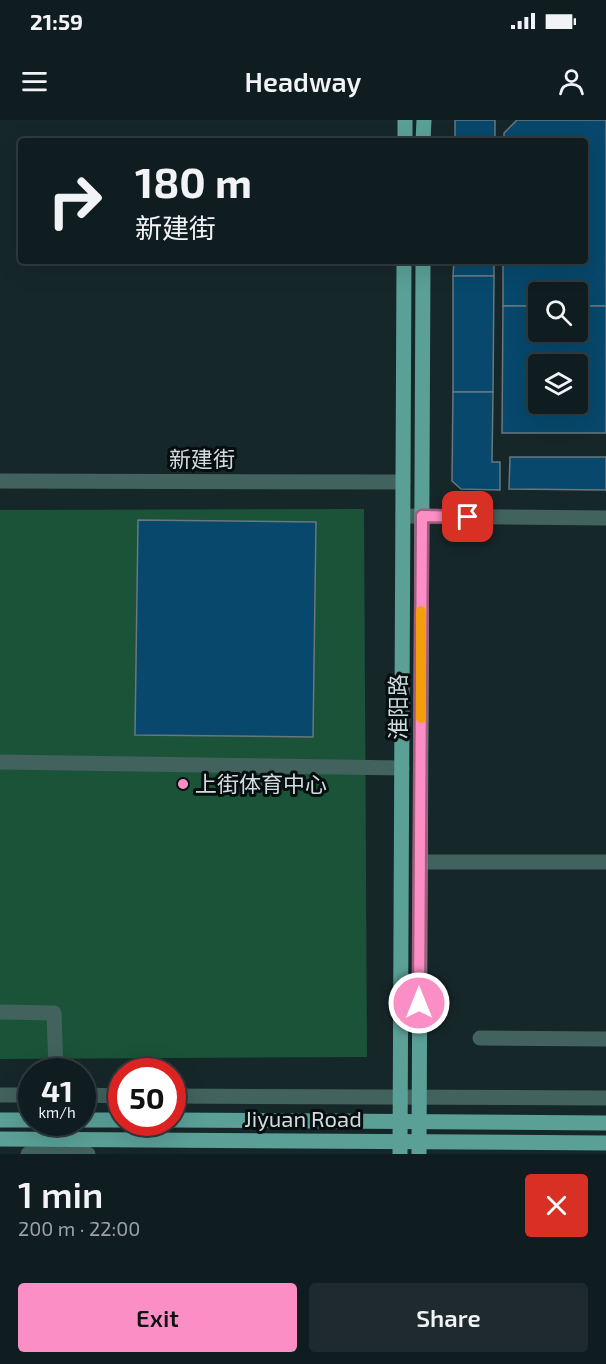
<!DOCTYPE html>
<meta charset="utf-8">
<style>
:root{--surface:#101d20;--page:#1e2a2d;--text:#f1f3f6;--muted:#9ca2a5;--line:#303b3e;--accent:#fb8fc5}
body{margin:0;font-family:"Exo 2","Noto Sans SC",sans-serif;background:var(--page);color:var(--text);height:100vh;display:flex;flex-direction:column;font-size:22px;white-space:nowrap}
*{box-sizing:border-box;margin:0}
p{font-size:20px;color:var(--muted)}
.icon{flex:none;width:33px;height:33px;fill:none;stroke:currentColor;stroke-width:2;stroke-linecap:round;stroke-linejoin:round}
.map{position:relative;height:1034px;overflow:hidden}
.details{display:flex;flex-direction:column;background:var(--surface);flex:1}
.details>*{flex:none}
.banner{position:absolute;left:18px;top:18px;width:570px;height:126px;border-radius:6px;box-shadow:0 6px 24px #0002,0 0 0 2px var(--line);background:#101d20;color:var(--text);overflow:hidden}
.controls{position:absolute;left:528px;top:162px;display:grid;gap:12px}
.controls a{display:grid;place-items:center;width:60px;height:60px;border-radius:6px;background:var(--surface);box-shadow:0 6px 24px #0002,0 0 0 2px var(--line);font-size:30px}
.speed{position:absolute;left:18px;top:938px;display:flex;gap:12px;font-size:30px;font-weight:700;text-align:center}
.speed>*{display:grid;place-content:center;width:78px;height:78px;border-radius:50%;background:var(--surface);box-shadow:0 6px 24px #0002,0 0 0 2px var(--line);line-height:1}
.speed small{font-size:15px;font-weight:400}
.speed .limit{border:9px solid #d22;background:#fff;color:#111}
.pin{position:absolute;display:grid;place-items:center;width:51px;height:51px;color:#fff;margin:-26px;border-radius:12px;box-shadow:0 3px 9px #0006}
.me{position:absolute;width:66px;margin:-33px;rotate:0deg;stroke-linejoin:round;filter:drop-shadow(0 0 4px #0008)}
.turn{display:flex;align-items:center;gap:21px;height:126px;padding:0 18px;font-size:27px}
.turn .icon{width:78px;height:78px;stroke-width:2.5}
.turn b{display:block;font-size:42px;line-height:51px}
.round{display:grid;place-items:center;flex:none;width:63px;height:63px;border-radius:6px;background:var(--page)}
.overview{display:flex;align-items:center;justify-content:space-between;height:102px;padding:0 18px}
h1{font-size:36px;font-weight:600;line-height:45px}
.button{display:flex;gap:12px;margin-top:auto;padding:12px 18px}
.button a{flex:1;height:69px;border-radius:6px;background:var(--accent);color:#111;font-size:24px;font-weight:600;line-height:69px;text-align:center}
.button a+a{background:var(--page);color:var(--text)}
.status{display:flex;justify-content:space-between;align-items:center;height:42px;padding:0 30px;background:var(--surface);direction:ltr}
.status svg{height:16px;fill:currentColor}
header{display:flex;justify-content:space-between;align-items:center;height:78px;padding:0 18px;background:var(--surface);font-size:27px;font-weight:600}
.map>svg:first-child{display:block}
</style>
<div class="status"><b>21:59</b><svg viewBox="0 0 49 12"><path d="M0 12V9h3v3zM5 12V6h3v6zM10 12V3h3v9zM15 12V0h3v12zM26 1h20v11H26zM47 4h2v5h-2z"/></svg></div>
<header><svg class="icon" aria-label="menu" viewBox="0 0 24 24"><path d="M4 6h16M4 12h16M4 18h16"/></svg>Headway<svg class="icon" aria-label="person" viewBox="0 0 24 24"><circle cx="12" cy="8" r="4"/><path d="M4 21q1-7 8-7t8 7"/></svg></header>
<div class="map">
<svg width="606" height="1034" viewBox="0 0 606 1034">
<rect width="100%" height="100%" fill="#16272a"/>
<path fill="#1a5337" d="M364,389L367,937L0,939V390Z"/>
<g fill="#07486c" stroke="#697781" stroke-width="1.5" fill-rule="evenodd">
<rect x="455" y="0" width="40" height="21"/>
<path d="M517,0H606V186H578V172H538V186H503V141H585V21H504V13Z"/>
<path d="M454,141H494V156H453Z"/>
<path d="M453,156H494L493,272H453Z"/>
<path d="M503,186H538V212H578V186H606V313H502ZM538,244H578V284H538Z"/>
<path d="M453,272H493L492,342H500V370L461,369L452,361Z"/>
<path d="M510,337H606V370L509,369Z"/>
<path d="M138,400L316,402L313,617L135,615Z"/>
</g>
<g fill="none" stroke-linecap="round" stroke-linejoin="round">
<g stroke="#42625d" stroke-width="15">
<path d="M0,361L403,362"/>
<path d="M403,396L606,398"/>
<path d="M0,642L402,648"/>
<path d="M420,742H606"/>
<path d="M0,892L54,893L56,951"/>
<path d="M480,918L606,919"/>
<path d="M0,975H32"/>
<path d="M82,975L122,976"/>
<path d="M172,976L606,978"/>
<path d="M28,1034H88"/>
</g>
<g stroke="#5aa097" stroke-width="15">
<path d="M405,21V0"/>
<path d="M423,21L424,0"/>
<path d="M0,1000H32"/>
<path d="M82,1000H122"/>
<path d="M172,1000L606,1003"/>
<path d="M0,1019L606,1023"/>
<path d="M400,1034L404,141"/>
<path d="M419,1034L423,141"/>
</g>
</g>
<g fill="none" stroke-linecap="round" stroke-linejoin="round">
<g stroke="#a35d80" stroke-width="15">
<path id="route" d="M419,883L422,396L468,397"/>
</g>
<use href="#route" stroke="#fb8fc5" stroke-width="10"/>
<path stroke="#f59e0b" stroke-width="10" d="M421,598V491"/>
</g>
<circle fill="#fb8fc5" stroke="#070e10" stroke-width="2" cx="183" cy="664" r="6"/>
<g text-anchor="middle" stroke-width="6" stroke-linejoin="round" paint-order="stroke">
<g font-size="22" fill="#d1dcde" stroke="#070e10">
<text x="202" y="347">新建街</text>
<text transform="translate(398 587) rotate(-90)" y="8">淮阳路</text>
<text x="303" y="1007">Jiyuan Road</text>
</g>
<g font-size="22" fill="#d1dcde" stroke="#070e10" text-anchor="start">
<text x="195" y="672">上街体育中心</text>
</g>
</g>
</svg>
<div class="controls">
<a><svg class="icon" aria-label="search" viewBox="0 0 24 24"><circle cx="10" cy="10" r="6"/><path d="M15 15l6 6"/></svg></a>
<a><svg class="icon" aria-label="layers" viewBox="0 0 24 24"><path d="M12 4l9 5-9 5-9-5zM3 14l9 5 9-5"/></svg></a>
</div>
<div class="speed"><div>41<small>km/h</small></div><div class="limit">50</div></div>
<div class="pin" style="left:468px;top:397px;background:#d93025"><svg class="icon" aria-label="arrive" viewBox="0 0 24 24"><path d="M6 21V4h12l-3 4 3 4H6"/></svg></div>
<svg class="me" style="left:419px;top:883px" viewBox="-20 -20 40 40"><circle r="17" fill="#fb8fc5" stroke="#fff" stroke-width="3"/><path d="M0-11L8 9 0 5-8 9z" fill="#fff"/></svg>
<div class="banner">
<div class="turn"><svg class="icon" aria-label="right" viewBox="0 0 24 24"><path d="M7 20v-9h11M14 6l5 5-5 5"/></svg><div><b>180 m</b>新建街</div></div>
</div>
</div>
<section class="details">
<div class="overview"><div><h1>1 min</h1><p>200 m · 22:00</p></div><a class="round" style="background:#d93025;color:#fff"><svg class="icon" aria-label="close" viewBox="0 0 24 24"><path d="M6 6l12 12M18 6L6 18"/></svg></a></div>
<div class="button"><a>Exit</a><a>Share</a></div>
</section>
